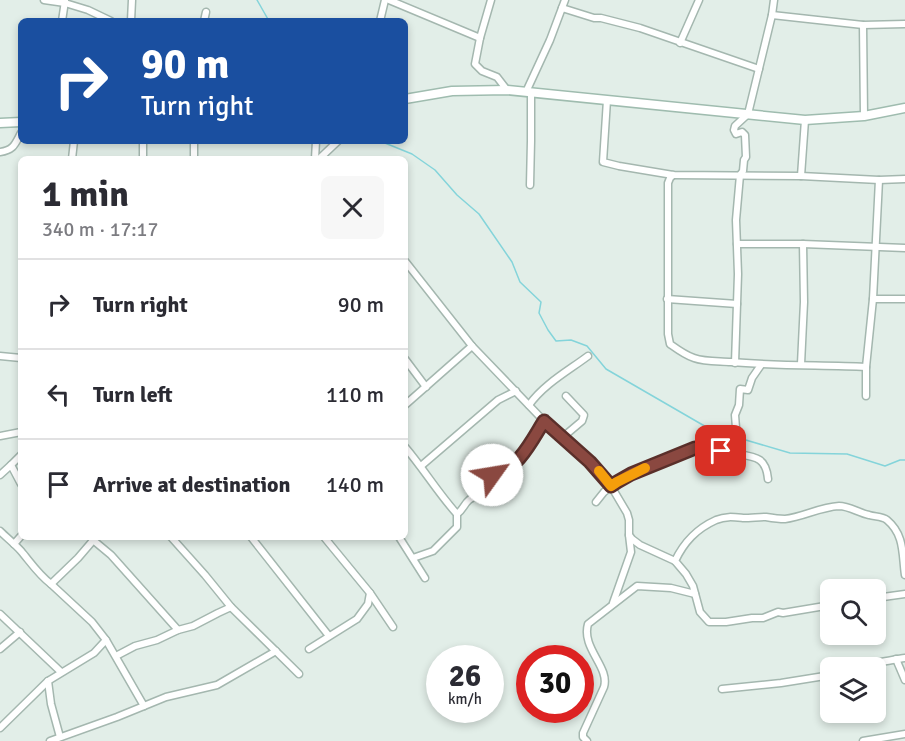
<!DOCTYPE html>
<meta charset="utf-8">
<style>
:root{--surface:#fff;--page:#f7f7f7;--text:#2b2b33;--muted:#7c7c81;--line:#e1e1e2}
body{margin:0;font-family:Signika,sans-serif;background:var(--page);color:var(--text);height:100vh;display:flex;flex-direction:column;font-size:22px;white-space:nowrap}
*{box-sizing:border-box;margin:0}
p{font-size:20px;color:var(--muted)}
.icon{flex:none;width:33px;height:33px;fill:none;stroke:currentColor;stroke-width:2;stroke-linecap:round;stroke-linejoin:round}
.map{position:relative;flex:1;overflow:hidden}
.details{position:absolute;left:18px;top:156px;width:390px;height:384px;display:flex;flex-direction:column;background:var(--surface);border-radius:9px;box-shadow:0 3px 9px #0003}
.details>*{flex:none}
.banner{position:absolute;left:18px;top:18px;width:390px;height:126px;border-radius:9px;box-shadow:0 3px 9px #0003;background:#1a4fa0;color:#fff;overflow:hidden}
.fabs{position:absolute;left:820px;top:579px;display:grid;gap:12px}
.fabs a{display:grid;place-items:center;width:66px;height:66px;border-radius:9px;background:var(--surface);box-shadow:0 3px 9px #0003;font-size:30px}
.speed{position:absolute;left:426px;top:645px;display:flex;gap:12px;font-size:30px;font-weight:700;text-align:center}
.speed>*{display:grid;place-content:center;width:78px;height:78px;border-radius:50%;background:var(--surface);box-shadow:0 3px 9px #0003;line-height:1}
.speed small{font-size:15px;font-weight:400}
.speed .limit{border:9px solid #d22;background:#fff;color:#111}
.pin{position:absolute;display:grid;place-items:center;width:51px;height:51px;color:#fff;margin:-26px;border-radius:12px;box-shadow:0 3px 9px #0006}
.me{position:absolute;width:66px;margin:-33px;rotate:58deg;stroke-linejoin:round;filter:drop-shadow(0 0 4px #0008)}
.turn{display:flex;align-items:center;gap:21px;height:126px;padding:0 24px;font-size:27px}
.turn .icon{width:78px;height:78px;stroke-width:2.5}
.turn b{display:block;font-size:42px;line-height:51px}
.round{display:grid;place-items:center;flex:none;width:63px;height:63px;border-radius:9px;background:var(--page)}
.headline{display:flex;align-items:center;justify-content:space-between;height:102px;padding:0 24px}
h1{font-size:36px;font-weight:700;line-height:45px}
ul{padding:0;list-style:none}
li{display:flex;align-items:center;gap:18px;height:90px;padding:0 24px;border-top:2px solid var(--line)}
li div{flex:1}
li b{display:block;font-size:22px}
li em{font-style:normal}
.map>svg:first-child{display:block}
</style>
<div class="map">
<svg width="905" height="741" viewBox="0 0 905 741">
<rect width="100%" height="100%" fill="#e2eee8"/>
<g fill="none" stroke-linecap="round" stroke-linejoin="round">
<g stroke="#84d4da" stroke-width="1.5">
<path d="M257,0L269,21"/>
<path d="M380,141L412,154L435,170L457,195L479,214L512,262L520,282L541,302L539,313L548,330L556,341L571,340L587,346L606,369L708,428L735,436"/>
<path d="M739,438L790,453L847,454L885,466L900,460H905"/>
</g>
<g stroke="#a4b7af" stroke-width="9">
<g id="minor">
<path d="M44,0L65,3L88,10L111,21"/>
<path d="M389,0L480,38"/>
<path d="M491,0L480,38L475,64L482,71L497,77L507,90"/>
<path d="M562,8L594,18H601L640,28L759,69"/>
<path d="M772,15L863,25L905,24"/>
<path d="M62,21L65,1"/>
<path d="M131,21L132,0"/>
<path d="M204,21L206,12"/>
<path d="M380,21L385,0"/>
<path d="M863,25L864,116"/>
<path d="M680,43L699,0"/>
<path d="M526,92L550,40L565,0"/>
<path d="M607,100L603,162L619,166L673,175L801,176L879,180L905,179"/>
<path d="M194,141V159"/>
<path d="M0,152C14,150 15,144 21,133"/>
<path d="M72,159L74,141"/>
<path d="M143,159V141"/>
<path d="M315,159L316,141"/>
<path d="M319,159L338,141"/>
<path d="M673,175L670,178L668,183V334L670,344C677,349 685,355 694,358C705,362 719,361 731,362C776,366 821,365 866,367"/>
<path d="M801,176L805,120"/>
<path d="M530,185L531,141V93"/>
<path d="M737,244H803L905,248"/>
<path d="M405,261L472,346L544,421L590,462L611,486L627,513L629,520V535L632,539L640,545L675,561"/>
<path d="M667,299L737,304"/>
<path d="M873,299H905"/>
<path d="M0,356L21,358"/>
<path d="M405,359L426,387"/>
<path d="M735,363L738,274L736,220L740,175L743,171L744,160L746,157L745,135L742,132L736,134L734,130L735,126L748,114L772,15L774,0"/>
<path d="M801,364L804,302L803,244"/>
<path d="M761,365L752,378L748,390L740,389L739,405L735,415L738,454C757,457 766,458 768,479"/>
<path d="M866,396V367L873,299L879,180"/>
<path d="M405,405L472,346"/>
<path d="M529,405C544,384 568,371 588,356"/>
<path d="M0,436L21,432"/>
<path d="M563,437L582,421L584,415L566,396"/>
<path d="M405,447C423,468 438,493 457,514V527L433,551L413,558"/>
<path d="M21,455L11,465L21,484"/>
<path d="M421,466L498,400L516,391"/>
<path d="M0,475L11,465"/>
<path d="M596,502L604,492L617,482L654,464L695,448L738,454"/>
<path d="M457,514C463,510 464,504 469,500C474,496 481,495 484,489C487,485 487,480 491,477C495,473 502,473 507,469C524,455 533,439 544,421"/>
<path d="M0,531C7,538 15,544 21,551C31,563 39,575 51,584L78,558L96,537"/>
<path d="M171,537L205,575L231,607L299,674"/>
<path d="M251,537L329,636"/>
<path d="M399,537L425,578"/>
<path d="M93,540L111,555L178,630"/>
<path d="M14,544L21,536"/>
<path d="M370,593L393,627"/>
<path d="M876,598L905,594"/>
<path d="M613,603L631,552L629,535"/>
<path d="M831,605L783,613L778,612L763,618H752L726,622H709L700,612L693,586L686,574L675,561C684,542 696,529 716,520C726,516 733,517 743,518C751,518 759,517 766,517C772,518 779,519 785,519C803,517 820,507 839,506C849,506 859,513 869,515C875,517 882,516 887,520C905,535 902,555 905,575"/>
<path d="M0,614L61,672"/>
<path d="M106,640L144,706"/>
<path d="M0,649L20,632"/>
<path d="M309,649L357,619L368,604L370,593L324,537"/>
<path d="M116,656L135,646L157,640L178,630L193,626L218,613L231,607"/>
<path d="M896,659L905,680"/>
<path d="M845,668C856,660 867,663 880,662C888,661 897,659 905,658"/>
<path d="M48,681L51,704L60,737"/>
<path d="M722,689L781,683L831,675"/>
<path d="M0,728L48,681L94,653L106,640L92,622L51,584"/>
<path d="M50,741L117,717L166,697L217,685L276,651"/>
<path d="M587,741L583,737V733L604,687C610,667 581,648 588,624L637,586L671,588L695,594"/>
<path d="M863,741L905,734"/>
</g>
</g>
<g stroke="#9fbcaf" stroke-width="11">
<g id="secondary">
<path d="M405,99L452,91L507,90L805,120L864,116L905,108"/>
<path d="M0,123L21,122"/>
</g>
</g>
<use href="#minor" stroke="#fff" stroke-width="6"/>
<use href="#secondary" stroke="#fff" stroke-width="8"/>
</g>
<g fill="none" stroke-linecap="round" stroke-linejoin="round">
<g stroke="#5a2f2a" stroke-width="15">
<path id="route" d="M492,475C518,470 531,442 544,421L590,462L611,486L617,482L631,474L695,448L721,451"/>
</g>
<use href="#route" stroke="#8a4840" stroke-width="10"/>
<path stroke="#f59e0b" stroke-width="10" d="M599,471L611,486L617,482L645,468"/>
</g>
</svg>
<div class="fabs">
<a><svg class="icon" aria-label="search" viewBox="0 0 24 24"><circle cx="10" cy="10" r="6"/><path d="M15 15l6 6"/></svg></a>
<a><svg class="icon" aria-label="layers" viewBox="0 0 24 24"><path d="M12 4l9 5-9 5-9-5zM3 14l9 5 9-5"/></svg></a>
</div>
<div class="speed"><div>26<small>km/h</small></div><div class="limit">30</div></div>
<div class="pin" style="left:721px;top:451px;background:#d93025"><svg class="icon" aria-label="arrive" viewBox="0 0 24 24"><path d="M6 21V4h12l-3 4 3 4H6"/></svg></div>
<svg class="me" style="left:492px;top:475px" viewBox="-20 -20 40 40"><circle r="19" fill="#fff"/><path d="M0-13L10 11 0 6-10 11z" fill="#8a4840"/></svg>
<div class="banner">
<div class="turn"><svg class="icon" aria-label="right" viewBox="0 0 24 24"><path d="M7 20v-9h11M14 6l5 5-5 5"/></svg><div><b>90 m</b>Turn right</div></div>
</div>
<section class="details">
<div class="headline"><div><h1>1 min</h1><p>340 m · 17:17</p></div><a class="round"><svg class="icon" aria-label="close" viewBox="0 0 24 24"><path d="M6 6l12 12M18 6L6 18"/></svg></a></div>
<ul>
<li><svg class="icon" aria-label="right" viewBox="0 0 24 24"><path d="M7 20v-9h11M14 6l5 5-5 5"/></svg><div><b>Turn right</b></div><em>90 m</em></li>
<li><svg class="icon" aria-label="left" viewBox="0 0 24 24"><path d="M17 20v-9H6M10 6l-5 5 5 5"/></svg><div><b>Turn left</b></div><em>110 m</em></li>
<li><svg class="icon" aria-label="arrive" viewBox="0 0 24 24"><path d="M6 21V4h12l-3 4 3 4H6"/></svg><div><b>Arrive at destination</b></div><em>140 m</em></li>
</ul>
</section>
</div>
